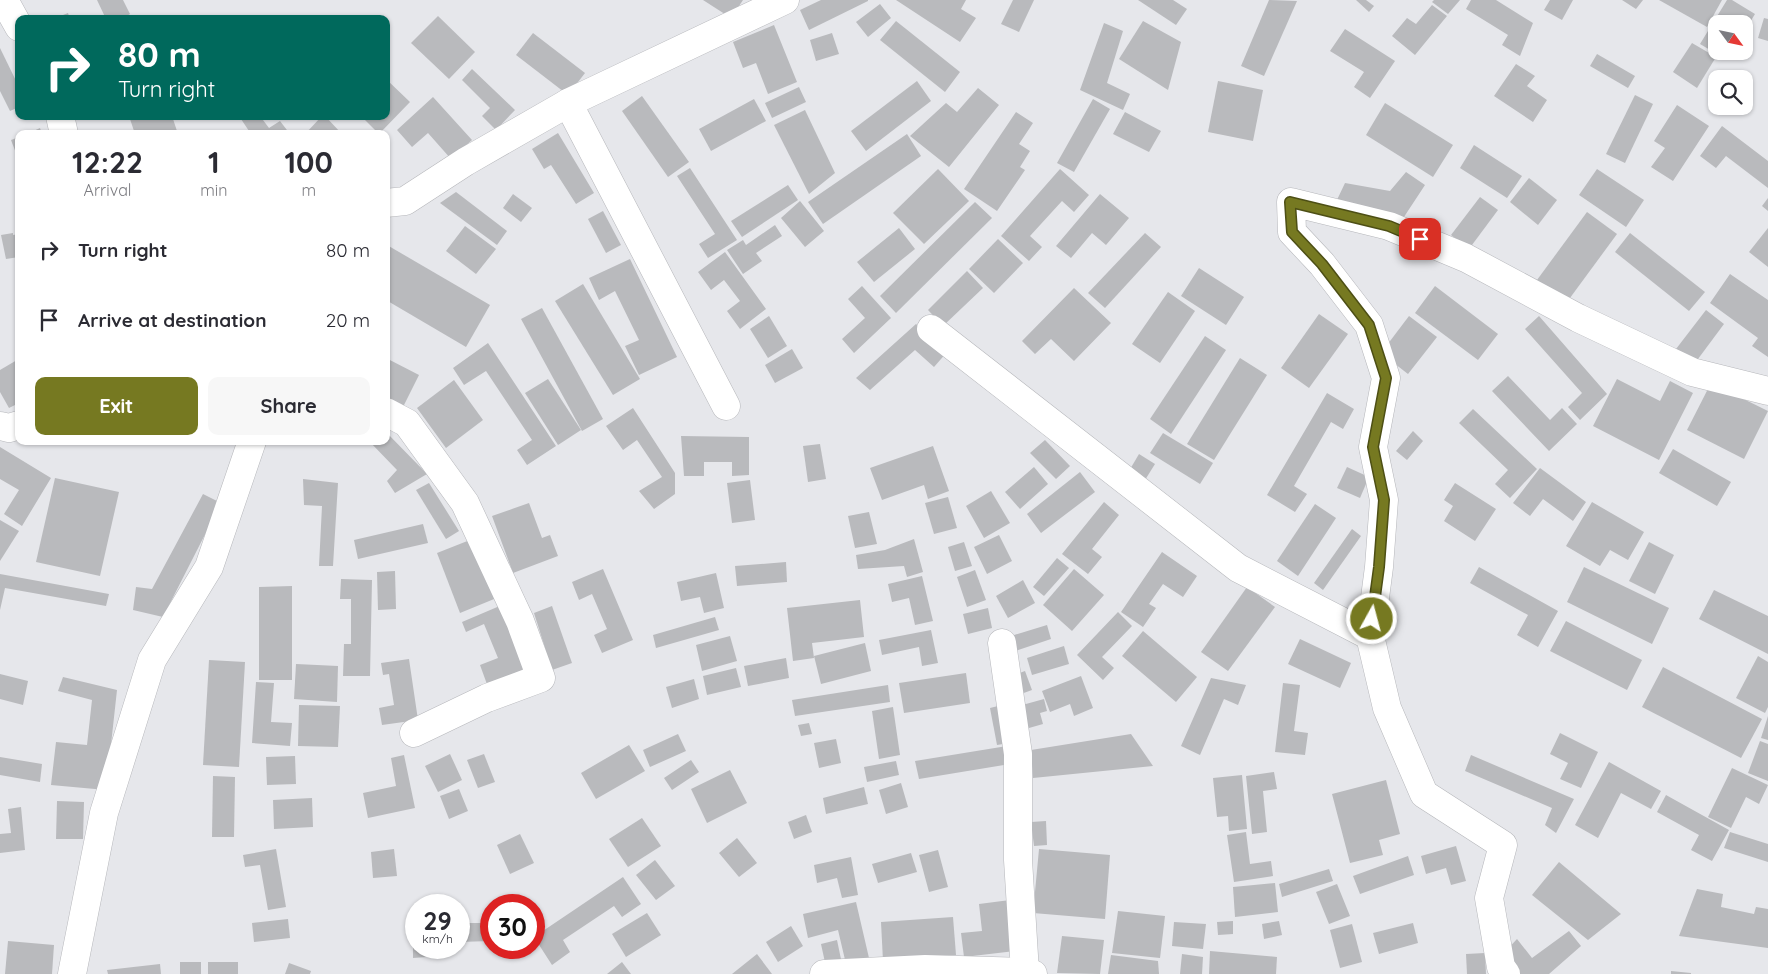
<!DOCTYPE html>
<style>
:root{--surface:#fff;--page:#f7f7f7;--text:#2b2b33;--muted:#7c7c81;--accent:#767921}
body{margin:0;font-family:Quicksand,sans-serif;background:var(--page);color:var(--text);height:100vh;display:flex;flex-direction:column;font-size:19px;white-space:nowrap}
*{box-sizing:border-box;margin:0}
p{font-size:16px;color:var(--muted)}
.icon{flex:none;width:28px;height:28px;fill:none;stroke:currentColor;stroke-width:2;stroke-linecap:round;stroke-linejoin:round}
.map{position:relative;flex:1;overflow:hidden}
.drawer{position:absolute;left:15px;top:130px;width:375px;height:315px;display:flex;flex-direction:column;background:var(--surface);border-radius:10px;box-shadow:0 1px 4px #0004}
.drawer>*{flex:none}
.hud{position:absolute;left:15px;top:15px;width:375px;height:105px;border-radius:10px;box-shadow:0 1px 4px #0004;background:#00695c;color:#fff;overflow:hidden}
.needle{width:32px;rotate:123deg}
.controls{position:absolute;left:1708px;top:15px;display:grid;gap:10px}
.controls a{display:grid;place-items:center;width:45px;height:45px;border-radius:10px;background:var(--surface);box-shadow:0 1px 4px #0004;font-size:25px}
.speed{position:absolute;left:405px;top:894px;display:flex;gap:10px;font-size:25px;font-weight:700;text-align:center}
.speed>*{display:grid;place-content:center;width:65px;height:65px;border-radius:50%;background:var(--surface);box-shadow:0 1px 4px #0004;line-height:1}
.speed small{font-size:12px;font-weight:400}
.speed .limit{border:8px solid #d22;background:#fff;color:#111}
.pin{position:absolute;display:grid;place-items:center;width:42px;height:42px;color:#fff;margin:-21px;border-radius:10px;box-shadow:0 2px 8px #0006}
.me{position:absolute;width:55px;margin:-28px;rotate:7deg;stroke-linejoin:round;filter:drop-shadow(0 0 4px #0008)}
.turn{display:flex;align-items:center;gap:18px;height:105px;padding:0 20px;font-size:22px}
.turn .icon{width:65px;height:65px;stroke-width:2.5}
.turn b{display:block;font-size:35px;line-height:42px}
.eta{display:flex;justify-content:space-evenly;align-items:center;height:85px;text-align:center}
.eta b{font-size:30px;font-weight:700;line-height:35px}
.action{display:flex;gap:10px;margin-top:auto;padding:10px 20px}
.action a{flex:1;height:58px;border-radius:10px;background:var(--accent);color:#fff;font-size:20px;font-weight:700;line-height:58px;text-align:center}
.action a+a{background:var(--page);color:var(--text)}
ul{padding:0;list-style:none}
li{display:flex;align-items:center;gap:15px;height:70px;padding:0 20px}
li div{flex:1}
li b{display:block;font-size:19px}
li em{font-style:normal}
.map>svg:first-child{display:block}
</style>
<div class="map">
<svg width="1768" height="974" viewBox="0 0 1768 974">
<rect width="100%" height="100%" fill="#e6e7eb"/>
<g fill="#b9babd">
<path d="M97,0H123L130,14L122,19H106Z"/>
<path d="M703,0H743L731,18Z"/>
<path d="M821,0H868V1L809,30L800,10Z"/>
<path d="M896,0H966L961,9L976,18L960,42Z"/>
<path d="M1013,0H1034L1019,32L1001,24Z"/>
<path d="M1138,0H1173L1187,9L1176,25Z"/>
<path d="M1269,0L1297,1L1264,76L1241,66Z"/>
<path d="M1356,0H1366L1374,6L1369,12Z"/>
<path d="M1434,0H1460L1448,14L1432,2Z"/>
<path d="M1471,0H1496L1533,23L1520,56L1502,45L1508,35L1466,9Z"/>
<path d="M1550,0H1573L1562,20L1544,10Z"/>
<path d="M1622,0H1643L1636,9Z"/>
<path d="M1659,0H1722L1707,27Z"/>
<path d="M1727,0H1732L1755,14L1744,32V24H1716V51H1732L1727,60L1700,44Z"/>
<path d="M880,4L891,18L868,37L856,22Z"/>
<path d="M1432,5L1447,16L1415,55L1392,36L1407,18L1416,24Z"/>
<path d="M68,13L70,19H53Z"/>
<path d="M438,16L475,52L449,79L411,43Z"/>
<path d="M1764,18L1768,19V41L1758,38Z"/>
<path d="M896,21L960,72L945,92L880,40Z"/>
<path d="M1143,21L1181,42L1168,90L1119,59Z"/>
<path d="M1104,23L1123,31L1107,83L1130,94L1123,110L1080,90Z"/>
<path d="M774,25L797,82L768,94L756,63L743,68L733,42Z"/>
<path d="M1345,29L1395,61L1370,98L1354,87L1364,72L1330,51Z"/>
<path d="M533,33L585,73L568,95L516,55Z"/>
<path d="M832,33L839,54L816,61L810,40Z"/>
<path d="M1692,43L1716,57L1697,88L1673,72Z"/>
<path d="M0,48L19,87V107L10,111L0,91Z"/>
<path d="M1597,54L1635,76L1628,88L1590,66Z"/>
<path d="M1516,64L1535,76L1527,86L1547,100L1533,122L1494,96Z"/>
<path d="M472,69L515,110L496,130L482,116L490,108L462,80Z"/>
<path d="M386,79L410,102L379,134L361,116H386Z"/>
<path d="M917,81L931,101L866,151L851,131Z"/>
<path d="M1218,81L1263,90L1253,141L1208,132Z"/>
<path d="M799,87L806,102L772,118L765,103Z"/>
<path d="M978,88L999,105L949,167L910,136L946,103L957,112Z"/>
<path d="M1635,95L1653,104L1625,163L1606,154Z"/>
<path d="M642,96L689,162L668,177L622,111Z"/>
<path d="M433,97L472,140L451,159L428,133L412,147L397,130Z"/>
<path d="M754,99L766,121L711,151L699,129Z"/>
<path d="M1093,99L1110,109L1074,172L1057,163Z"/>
<path d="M1385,103L1453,145L1433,177L1366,135Z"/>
<path d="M1677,105L1709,126L1673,181L1651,167L1665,148L1654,141Z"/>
<path d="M805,110L835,173L809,194L774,125Z"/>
<path d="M1016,112L1033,123L1019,144L1030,151L1020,167L1025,170L997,211L964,189Z"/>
<path d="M1125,112L1161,131L1149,152L1113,134Z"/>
<path d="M129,116H172L178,134H135Z"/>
<path d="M239,116H260L269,128L280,121L290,134H251Z"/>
<path d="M322,116H325L342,134H305Z"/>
<path d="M1722,126L1768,161V188L1726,156L1716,168L1700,156Z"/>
<path d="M40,128L42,134H27Z"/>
<path d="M558,133L594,193L576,204L551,165L544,169L532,149Z"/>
<path d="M907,134L921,156L823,224L808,202Z"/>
<path d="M19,137V161L11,140Z"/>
<path d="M1474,145L1522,176L1507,198L1460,168Z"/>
<path d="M690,168L737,240L708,258L699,244L715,234L677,176Z"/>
<path d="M938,169L969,201L924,244L893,213Z"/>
<path d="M1060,169L1089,195L1074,212L1062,201L1030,236L1042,247L1029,261L1001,236Z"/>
<path d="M1597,169L1644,200L1626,227L1579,195Z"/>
<path d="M1406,172L1425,185L1400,223L1336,202L1345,183L1390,191Z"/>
<path d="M1529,178L1557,200L1538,225L1510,202Z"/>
<path d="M788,185L798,200L742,237L731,221Z"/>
<path d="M456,192L507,231L497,245L440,203Z"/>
<path d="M513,194L532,208L521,222L503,208Z"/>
<path d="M1100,194L1129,218L1106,245L1092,233L1071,258L1056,246Z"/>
<path d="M1480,197L1498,210L1469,249L1451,235Z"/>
<path d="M1768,198V211L1762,206Z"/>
<path d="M800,201L824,231L805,247L781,218Z"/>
<path d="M975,202L992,218L896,313L880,296Z"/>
<path d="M603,211L621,245L606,253L588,219Z"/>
<path d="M1587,212L1617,234L1567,302L1537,280Z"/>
<path d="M775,225L782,236L756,253L762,261L743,274L727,250L743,240L746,245Z"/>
<path d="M465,226L496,249L476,274L446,251Z"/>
<path d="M899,228L915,249L874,282L857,262Z"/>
<path d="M1768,228V267L1749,252Z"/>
<path d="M13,233V235L19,234V257L6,259L1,235Z"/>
<path d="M1145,233L1161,247L1105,308L1088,293Z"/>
<path d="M1630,233L1705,292L1689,311L1615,252Z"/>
<path d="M998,239L1023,263L994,293L969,269Z"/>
<path d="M387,245L490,305L466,347L386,300Z"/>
<path d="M725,252L766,309L740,329L727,311L740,301L724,280L711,290L698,272Z"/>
<path d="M630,259L677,357L639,375L625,346L639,340L615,291L599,300L589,278Z"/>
<path d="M1199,268L1244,297L1226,325L1181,296Z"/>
<path d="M967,271L983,288L943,326L928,310Z"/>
<path d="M1730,274L1768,300V357L1752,346L1758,338L1710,303Z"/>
<path d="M583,284L640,379L613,395L555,301Z"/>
<path d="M862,286L891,318L854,353L842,339L865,318L848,299Z"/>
<path d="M1435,286L1498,334L1478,360L1415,313Z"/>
<path d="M1074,288L1111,323L1074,361L1051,339L1035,354L1022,341Z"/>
<path d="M1168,292L1195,311L1160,363L1132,344Z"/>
<path d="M542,308L603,419L582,431L521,319Z"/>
<path d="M1706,310L1724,324L1695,363L1676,349Z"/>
<path d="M1319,314L1348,334L1309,388L1281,368Z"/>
<path d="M769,316L787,346L768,358L750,329Z"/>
<path d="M1409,316L1437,337L1408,374L1381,353Z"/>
<path d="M1539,316L1607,394L1580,420L1568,407L1582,393L1525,329Z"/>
<path d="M916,324L948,351L934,367L915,350L870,390L856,378Z"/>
<path d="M1205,336L1226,350L1171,434L1150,419Z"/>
<path d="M488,343L556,446L527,465L517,450L532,440L486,371L464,385L453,368Z"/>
<path d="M792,349L803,368L775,383L765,365Z"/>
<path d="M386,358L419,375L403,407L386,398Z"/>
<path d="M1240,358L1267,375L1214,460L1187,444Z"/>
<path d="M17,360L19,403L9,408L0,392V370Z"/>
<path d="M1508,376L1550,420L1562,408L1577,424L1549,451L1492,391Z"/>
<path d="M548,379L581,430L558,445L525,393Z"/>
<path d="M1617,379L1660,401L1670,381L1693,393L1659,460L1593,426Z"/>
<path d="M454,380L483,420L446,448L417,408Z"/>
<path d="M1711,383L1768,411L1744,459L1687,430Z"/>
<path d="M1327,393L1354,409L1343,429L1331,422L1294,486L1307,494L1295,512L1267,495Z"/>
<path d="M633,408L675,473V494L654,509L639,491L662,477L637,440L623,450L606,426Z"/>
<path d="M1473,409L1537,469L1510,498L1495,484L1508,470L1459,423Z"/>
<path d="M1413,431L1423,441L1407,460L1396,451Z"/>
<path d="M386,432L427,474L395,493L387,481L397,470L369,441H386Z"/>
<path d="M1163,433L1213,463L1200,484L1150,453Z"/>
<path d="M681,436L749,437V475L732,476V462H704V476H684Z"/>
<path d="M1045,440L1070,466L1056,479L1030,453Z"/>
<path d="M820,444L826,479L808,482L803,446Z"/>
<path d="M933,446L949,491L928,499L924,485L882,500L870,468Z"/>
<path d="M0,447L51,478L22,526L4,514L19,490L0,479Z"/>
<path d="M1673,449L1731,482L1717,506L1659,473Z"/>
<path d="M1139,454L1155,464L1145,480L1129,471Z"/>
<path d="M1034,467L1048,484L1020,509L1005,492Z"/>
<path d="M1347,467L1369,477L1360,498L1337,488Z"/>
<path d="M1540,468L1586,502L1573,521L1543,499L1530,516L1513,503Z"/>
<path d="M1080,472L1095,492L1041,533L1027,514Z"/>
<path d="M55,478L119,492L100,576L36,562Z"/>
<path d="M303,479L338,483L333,566H319L322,506L304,505Z"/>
<path d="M750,480L755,520L732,523L727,483Z"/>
<path d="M429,483L459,531L446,539L416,490Z"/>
<path d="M1455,483L1496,509L1475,541L1444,521L1453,506L1444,500Z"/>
<path d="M991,491L1010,523L984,538L966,506Z"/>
<path d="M203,494L221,503L163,617L133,610L136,587L152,589Z"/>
<path d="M948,497L957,528L934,534L925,503Z"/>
<path d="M1104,502L1119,515L1092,549L1102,557L1088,574L1062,554Z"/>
<path d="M1592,502L1644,532L1628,560L1610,550L1600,566L1566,546Z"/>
<path d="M529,503L542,538L550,535L558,556L513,573L492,516Z"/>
<path d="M1315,504L1336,518L1298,576L1277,561Z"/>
<path d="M869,512L877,544L855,548L848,516Z"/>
<path d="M0,520L19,531L0,561Z"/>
<path d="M423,524L428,543L358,559L354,540Z"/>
<path d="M1352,529L1361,536L1323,590L1314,583Z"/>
<path d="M999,535L1012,561L987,574L974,547Z"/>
<path d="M475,538L499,597L460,613L437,553Z"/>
<path d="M914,539L923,572L907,577L904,566L858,569L856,555L885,550Z"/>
<path d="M964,542L972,566L955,571L948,547Z"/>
<path d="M1649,542L1674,555L1655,594L1629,581Z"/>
<path d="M1162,552L1197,576L1183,597L1163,584L1149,604L1156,608L1143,627L1121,612Z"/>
<path d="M1057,558L1069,568L1044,596L1033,587Z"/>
<path d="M786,562L787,582L737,586L735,566Z"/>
<path d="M1479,567L1558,611L1538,647L1517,635L1528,615L1470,583Z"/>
<path d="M1584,567L1669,608L1652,644L1567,602Z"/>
<path d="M603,569L633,640L602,653L594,635L607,629L592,594L579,600L572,582Z"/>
<path d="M1074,569L1104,595L1072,631L1043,605Z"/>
<path d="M975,570L986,600L967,607L957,577Z"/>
<path d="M395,571L396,609L378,610L377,572Z"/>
<path d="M716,573L724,608L704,613L700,597L681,601L677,582Z"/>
<path d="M0,574L109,594L106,606L5,588L0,610Z"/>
<path d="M922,576L933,621L915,625L909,598L892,602L888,584Z"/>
<path d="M341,579L372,580L370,676H343L344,644H351V599H340Z"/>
<path d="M1023,580L1035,603L1008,618L996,596Z"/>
<path d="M292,586V680H259V587Z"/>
<path d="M1247,587L1275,607L1228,671L1201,652Z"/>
<path d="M1714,590L1768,616V654L1699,619Z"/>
<path d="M860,600L864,637L812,643L814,658L793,661L787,608Z"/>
<path d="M502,605L529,671L488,687L480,665L498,658L484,624L466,632L462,622Z"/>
<path d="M552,606L572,663L552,670L534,613Z"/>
<path d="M988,608L992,628L968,634L963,614Z"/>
<path d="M1118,612L1132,626L1102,657L1114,668L1103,680L1077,655Z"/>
<path d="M715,617L719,630L656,648L653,635Z"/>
<path d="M1566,621L1642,660L1627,690L1550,651Z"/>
<path d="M1047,625L1051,639L1015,651L1011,636Z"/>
<path d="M931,630L938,663L922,666L919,647L882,655L879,640Z"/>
<path d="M1143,631L1197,677L1176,702L1122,656Z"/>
<path d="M730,636L737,661L702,671L696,645Z"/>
<path d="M1300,639L1351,663L1340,688L1288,664Z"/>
<path d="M865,643L871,671L821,684L814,656Z"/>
<path d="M1064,646L1069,664L1032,675L1027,658Z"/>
<path d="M1758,656L1768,662V707L1765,713L1736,698Z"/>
<path d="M786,658L789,678L748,686L744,666Z"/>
<path d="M409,659L418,720L382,725L379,708L394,705L389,674L383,675L381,663Z"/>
<path d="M209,660L245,662L239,767L203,765Z"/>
<path d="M296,664L338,666L337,702L294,699Z"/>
<path d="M1663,667L1762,719L1741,758L1642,707Z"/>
<path d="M736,668L741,687L707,695L703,676Z"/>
<path d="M1025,671L1032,690L1021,694L1014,675Z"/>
<path d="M966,673L970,703L904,713L899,683Z"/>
<path d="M0,674L28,681L23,705L0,699Z"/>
<path d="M1081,676L1093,708L1074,716L1070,704L1050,712L1042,691Z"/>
<path d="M63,677L117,690L106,790L51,785L56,742L87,745L92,700L58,691Z"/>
<path d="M1211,678L1246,685L1238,705L1224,699L1200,755L1181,746Z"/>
<path d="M694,679L699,699L672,708L666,687Z"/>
<path d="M256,682L274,683L271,722L292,723L290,746L252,743Z"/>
<path d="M1283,683L1300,685L1294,731L1308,733L1305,755L1275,752Z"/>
<path d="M888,685L890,702L795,716L792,700Z"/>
<path d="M1044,699L1047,711L1040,713L1043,724L1022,730L1015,707Z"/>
<path d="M299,705L340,706L338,747L298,746Z"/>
<path d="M1002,705L1009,743L997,745L990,708Z"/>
<path d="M893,707L900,755L879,759L872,711Z"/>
<path d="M1768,716V740L1761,738Z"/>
<path d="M809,723L812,734L801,736L798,725Z"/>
<path d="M1560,733L1598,752L1581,788L1560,779L1568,763L1550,754Z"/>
<path d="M678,734L686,751L650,767L643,750Z"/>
<path d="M1131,734L1153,766L1033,778L1031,750Z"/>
<path d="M836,739L841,763L819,768L814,743Z"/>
<path d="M1760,741L1768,744V781L1748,773Z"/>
<path d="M629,745L645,771L596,799L581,773Z"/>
<path d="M1007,746L1010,764L919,779L915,761Z"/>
<path d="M450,754L462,780L438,792L425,766Z"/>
<path d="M484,754L495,782L478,788L467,760Z"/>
<path d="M404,755L415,808L368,818L363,793L396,786L391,758Z"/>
<path d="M1471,755L1574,799L1556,833L1545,825L1552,808L1465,771Z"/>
<path d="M295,756L296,784L267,785L266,757Z"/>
<path d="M0,757L42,764L40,782L0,775Z"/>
<path d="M691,760L699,772L672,790L664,778Z"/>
<path d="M896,761L899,775L867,782L864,767Z"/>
<path d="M1609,762L1661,791L1651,809L1621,793L1598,838L1575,825Z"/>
<path d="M1732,768L1768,785L1759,804L1746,797L1731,828L1708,817Z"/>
<path d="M730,770L747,803L707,823L691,789Z"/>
<path d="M1274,772L1277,789L1263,791L1267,832L1252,834L1246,776Z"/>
<path d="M1242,775L1247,829L1229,831L1228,816L1217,817L1213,778Z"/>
<path d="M213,776L235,777L234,837H212Z"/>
<path d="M1386,780L1400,834L1379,840L1383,855L1350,863L1332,794Z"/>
<path d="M901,783L908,807L886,814L879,790Z"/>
<path d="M864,787L868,804L826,814L823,798Z"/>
<path d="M459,789L468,811L449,819L440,796Z"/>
<path d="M1666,795L1729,830L1712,861L1691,850L1699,835L1657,812Z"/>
<path d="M312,798L313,827L274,829L273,800Z"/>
<path d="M57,801L84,802L83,839H56Z"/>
<path d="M21,807L25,850L0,853V834L11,833L8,809Z"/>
<path d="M806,815L812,832L794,839L788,822Z"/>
<path d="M642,818L661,846L628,867L609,839Z"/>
<path d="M1046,821L1047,845L1034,846L1031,822Z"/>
<path d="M1246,832L1250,864L1271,861L1273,876L1234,882L1227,835Z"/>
<path d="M1730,832L1768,844V862L1724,848Z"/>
<path d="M520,834L534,863L510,874L497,845Z"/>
<path d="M737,838L757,863L739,877L719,853Z"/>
<path d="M1456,846L1466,881L1451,885L1446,868L1426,874L1421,856Z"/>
<path d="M276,849L286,907L268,910L260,865L245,867L243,855Z"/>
<path d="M394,849L397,876L373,878L371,852Z"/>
<path d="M1039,849L1110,855L1105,919L1033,913Z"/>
<path d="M938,850L948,887L929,892L919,855Z"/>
<path d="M911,853L917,872L878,883L872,864Z"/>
<path d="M1408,856L1414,875L1360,894L1353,876Z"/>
<path d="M851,857L858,895L842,898L837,878L817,883L814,865Z"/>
<path d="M655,860L675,886L656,900L636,875Z"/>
<path d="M1559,862L1621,914L1588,940L1532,895Z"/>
<path d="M1329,869L1333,881L1282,897L1279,884Z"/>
<path d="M623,877L641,904L622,917L614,906L563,940L570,952L552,965L534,937Z"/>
<path d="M1275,883L1278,912L1235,917L1233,887Z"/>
<path d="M1337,884L1350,916L1329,924L1316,892Z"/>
<path d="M1697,889L1723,894L1721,907L1754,914L1756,907L1768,909V948L1679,936Z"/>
<path d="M1010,900L1015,951L964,957L961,933L982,931L979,904Z"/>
<path d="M856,902L869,958L846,964L838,930L808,938L803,914Z"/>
<path d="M1118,911L1165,916L1160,958L1112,953Z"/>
<path d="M647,913L661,935L626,957L612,934Z"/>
<path d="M953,917L956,955L883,961L881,922Z"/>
<path d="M288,919L290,938L254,942L252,923Z"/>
<path d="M1233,921V934L1218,935L1217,922Z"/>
<path d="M1279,921L1282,935L1264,939L1262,924Z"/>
<path d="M1174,922L1206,924L1203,949L1172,946Z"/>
<path d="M413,923H416V948H427V957L413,958Z"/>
<path d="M459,923H491V941L459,942Z"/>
<path d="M1413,923L1418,943L1379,954L1373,933Z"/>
<path d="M1352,924L1362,962L1340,968L1330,930Z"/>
<path d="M791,926L803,946L778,962L766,942Z"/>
<path d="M1569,931L1581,946L1549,974H1516L1502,955L1517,939L1532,958Z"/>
<path d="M1062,936L1104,940L1100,974L1057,973Z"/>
<path d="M837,940L842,964L826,967L821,944Z"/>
<path d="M8,941L54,945L52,974H5Z"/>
<path d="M1210,951L1277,957L1276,974H1209Z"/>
<path d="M1485,953L1486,974H1467L1466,954Z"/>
<path d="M757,954L772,974H732Z"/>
<path d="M1182,954L1203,957L1202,974H1180Z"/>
<path d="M1111,955L1158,961L1159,974H1108Z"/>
<rect x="180" y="962" width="21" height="12"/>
<rect x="208" y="962" width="30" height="12"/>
<path d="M622,962L631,974H607Z"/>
<path d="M289,963L311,971L310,974H285Z"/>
<path d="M160,964L161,974H108L107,970Z"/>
<path d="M1671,971L1691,973V974H1671Z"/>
</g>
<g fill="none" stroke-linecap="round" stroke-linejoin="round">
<g stroke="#b6b7bb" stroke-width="29">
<g id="minor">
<path d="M4,0L19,27"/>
<path d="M568,103L726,406"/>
<path d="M60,116L64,134"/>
<path d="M386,203L405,201L465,162L568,103L785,0"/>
<path d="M931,329L1238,568L1370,636"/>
<path d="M386,412L407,423L465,503L520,621L541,678L487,698L414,733"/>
<path d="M0,426L9,428L19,425"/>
<path d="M1002,643L1018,754V860L1025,972"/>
<path d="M72,974L104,813L152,660L209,567L252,441"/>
<path d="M824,974L925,969L1025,972L1033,974"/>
<path d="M1506,974L1501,967L1489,898L1503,845L1424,794L1387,708L1370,636L1379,567L1384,500L1373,447L1386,378L1369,325L1322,264L1292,232L1291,202L1389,226L1466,258L1578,318L1692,372L1768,391"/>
</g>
</g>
<use href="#minor" stroke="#fff" stroke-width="28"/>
</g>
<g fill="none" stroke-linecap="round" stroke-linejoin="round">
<g stroke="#4d4f15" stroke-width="12">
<path id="route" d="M1372,619L1379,567L1384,500L1373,447L1386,378L1369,325L1322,264L1292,232L1290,202L1389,226L1420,239"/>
</g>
<use href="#route" stroke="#767921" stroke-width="9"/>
</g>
</svg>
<div class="controls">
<a><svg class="needle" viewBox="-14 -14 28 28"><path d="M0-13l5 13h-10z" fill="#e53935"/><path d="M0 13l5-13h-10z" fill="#7c7c81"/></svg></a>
<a><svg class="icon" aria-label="search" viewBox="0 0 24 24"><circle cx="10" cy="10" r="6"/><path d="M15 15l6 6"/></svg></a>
</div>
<div class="speed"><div>29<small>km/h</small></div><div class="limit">30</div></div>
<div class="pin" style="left:1420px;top:239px;background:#d93025"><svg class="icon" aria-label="arrive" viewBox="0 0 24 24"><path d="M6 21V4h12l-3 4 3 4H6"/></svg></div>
<svg class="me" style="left:1372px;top:619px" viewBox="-20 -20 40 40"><circle r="17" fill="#767921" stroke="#fff" stroke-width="3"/><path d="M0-11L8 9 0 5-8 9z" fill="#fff"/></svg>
<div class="hud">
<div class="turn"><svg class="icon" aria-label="right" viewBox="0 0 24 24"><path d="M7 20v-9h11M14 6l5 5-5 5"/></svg><div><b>80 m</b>Turn right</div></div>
</div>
<section class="drawer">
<div class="eta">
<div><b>12:22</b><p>Arrival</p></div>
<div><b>1</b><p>min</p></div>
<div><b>100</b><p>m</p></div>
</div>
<ul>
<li><svg class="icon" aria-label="right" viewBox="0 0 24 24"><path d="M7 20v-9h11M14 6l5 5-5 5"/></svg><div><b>Turn right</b></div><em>80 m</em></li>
<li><svg class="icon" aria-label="arrive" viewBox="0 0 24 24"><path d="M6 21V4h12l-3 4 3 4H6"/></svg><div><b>Arrive at destination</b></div><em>20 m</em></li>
</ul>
<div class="action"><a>Exit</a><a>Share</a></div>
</section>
</div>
